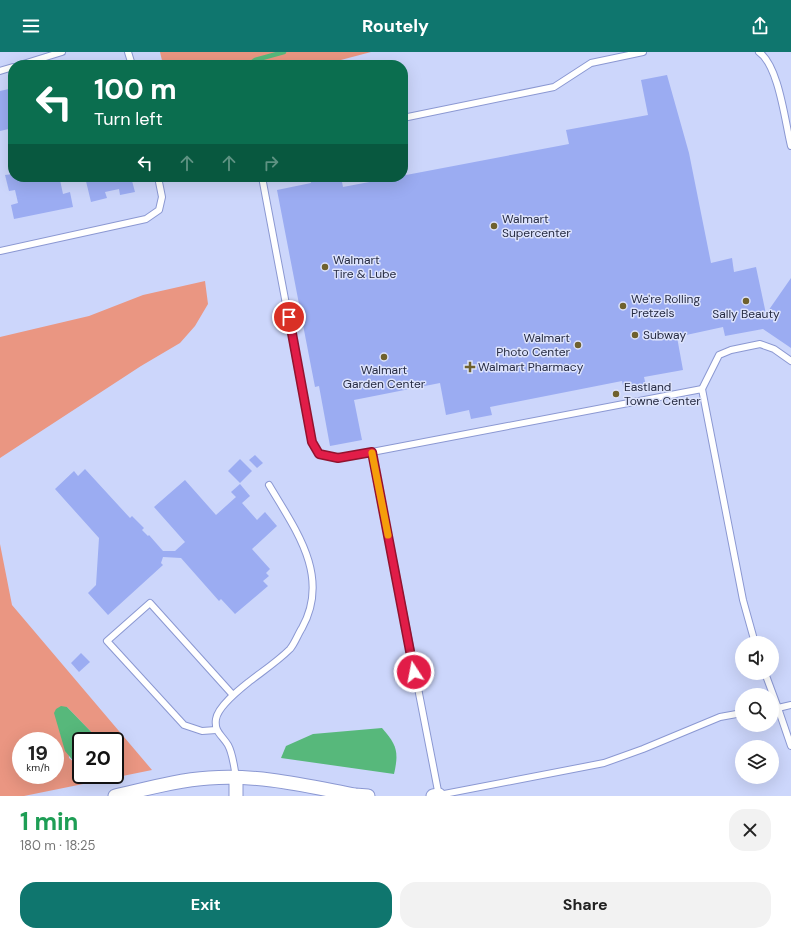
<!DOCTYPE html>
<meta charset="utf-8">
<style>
:root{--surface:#fff;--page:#f2f2f2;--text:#222;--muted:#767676;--accent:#0f766e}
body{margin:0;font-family:"DM Sans",sans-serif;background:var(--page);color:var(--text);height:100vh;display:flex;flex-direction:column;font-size:15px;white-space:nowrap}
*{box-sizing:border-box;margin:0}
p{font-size:13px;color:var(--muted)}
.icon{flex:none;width:22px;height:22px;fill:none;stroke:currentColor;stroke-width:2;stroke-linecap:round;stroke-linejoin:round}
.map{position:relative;height:744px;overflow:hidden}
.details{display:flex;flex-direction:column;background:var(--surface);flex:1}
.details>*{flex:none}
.hud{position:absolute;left:8px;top:8px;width:400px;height:122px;border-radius:16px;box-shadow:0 4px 16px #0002;background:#0b6e4f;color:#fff;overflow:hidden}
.fabs{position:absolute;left:735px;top:584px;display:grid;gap:8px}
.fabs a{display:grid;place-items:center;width:44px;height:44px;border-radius:50%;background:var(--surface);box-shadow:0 4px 16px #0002;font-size:20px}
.speed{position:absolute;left:12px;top:680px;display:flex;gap:8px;font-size:20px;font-weight:700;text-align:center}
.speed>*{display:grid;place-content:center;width:52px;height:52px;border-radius:50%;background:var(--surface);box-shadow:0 4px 16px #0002;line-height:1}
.speed small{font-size:10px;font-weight:400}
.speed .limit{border:2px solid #111;border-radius:6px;background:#fff;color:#111}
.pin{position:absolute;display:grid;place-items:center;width:34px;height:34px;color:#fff;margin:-17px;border:2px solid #fff;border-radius:50%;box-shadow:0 1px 4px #0007}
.me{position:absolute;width:44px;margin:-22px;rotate:349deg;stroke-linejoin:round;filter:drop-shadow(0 0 3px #0008)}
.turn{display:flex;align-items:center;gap:14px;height:84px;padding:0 20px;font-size:18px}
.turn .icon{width:52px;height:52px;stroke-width:2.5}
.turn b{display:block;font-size:28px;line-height:34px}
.lanes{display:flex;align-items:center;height:38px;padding:0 20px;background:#0003;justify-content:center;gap:20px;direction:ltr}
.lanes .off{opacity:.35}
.round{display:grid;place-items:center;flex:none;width:42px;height:42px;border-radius:16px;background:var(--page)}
.overview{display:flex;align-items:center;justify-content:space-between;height:68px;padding:0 20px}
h1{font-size:24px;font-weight:700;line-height:30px;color:#1e9e55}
.button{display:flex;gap:8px;margin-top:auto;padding:8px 20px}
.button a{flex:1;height:46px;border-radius:16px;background:var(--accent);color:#fff;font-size:16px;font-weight:700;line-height:46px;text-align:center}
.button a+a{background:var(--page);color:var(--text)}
header{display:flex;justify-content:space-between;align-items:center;height:52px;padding:0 20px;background:var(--accent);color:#fff;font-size:18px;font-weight:700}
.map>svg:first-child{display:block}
</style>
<header><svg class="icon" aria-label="menu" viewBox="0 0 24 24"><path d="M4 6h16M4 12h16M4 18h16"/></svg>Routely<svg class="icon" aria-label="share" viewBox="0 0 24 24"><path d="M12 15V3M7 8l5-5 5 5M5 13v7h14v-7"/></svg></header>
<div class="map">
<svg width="791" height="744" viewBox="0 0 791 744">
<rect width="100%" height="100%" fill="#ccd6fb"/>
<g fill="#ea9682" fill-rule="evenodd">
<path d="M160,0H371L322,13H163Z"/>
<path d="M205,229L208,252L195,274L180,291L141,314L0,406V285L89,264L143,243Z"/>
<path d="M0,492L12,553L152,718L24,744H0ZM67,655L100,689H115V723H81V711H75L69,706ZM21,689H55V723H21Z"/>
</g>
<g fill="#57b87b">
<path d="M61,654L67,655L100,689H81V711H75L65,699L54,661L56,657Z"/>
<path d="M382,676C397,693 399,700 394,722L281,706L286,694L313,682Z"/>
</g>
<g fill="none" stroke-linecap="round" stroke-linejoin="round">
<path stroke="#57b87b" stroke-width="4.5" d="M248,13L255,8L284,0"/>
</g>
<g fill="#9bacf2">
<path d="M667,23L689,101L711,211L732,206L734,220L756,215L766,262L791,226V296L763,277L725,284L723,275L677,285L683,318L644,325L646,334L624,338L622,329L490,355L492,363L471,367L469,358L446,363L440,331L354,348L362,388L330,394L319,334L315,335L277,138L311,131L310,125H341L343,135L569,92L566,78L648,63L641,28Z"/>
<path d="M13,36V76L0,79V39Z"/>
<path d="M13,122V125H34L35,129H40L39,125H67L60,128L63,142L70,140L73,155L14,167L11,153L18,151L15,138L9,139L5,123Z"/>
<path d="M85,125H131L135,140L120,143L119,137L105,140L107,146L91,150Z"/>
<path d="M255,403L263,411L257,416L249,408Z"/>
<path d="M240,407L252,419L240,431L228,419Z"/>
<path d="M85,417L130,466L132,464L144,476L142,478L148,484L149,483L163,499H175L185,490L154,455L185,428L216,463L236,445L231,440L240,432L250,444L242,451L257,468L265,460L277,474L252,497L270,517L266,521L269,524L263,529L268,534L235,562L221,547L219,549L181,506L163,505L161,511L163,513L108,563L88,541L96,533L99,486L55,437L74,419L78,424Z"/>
<path d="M81,601L90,610L79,620L71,611Z"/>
</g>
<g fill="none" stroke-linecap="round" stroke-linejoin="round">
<g stroke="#8b98d2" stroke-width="8">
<g id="service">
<path d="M128,0L132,13"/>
<path d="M759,0C779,14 785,70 791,94"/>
<path d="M20,13L62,0"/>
<path d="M0,19L13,15"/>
<path d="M403,66L554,35L591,11L643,0"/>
<path d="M262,125L312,390L319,402L338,406L372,400L702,337L743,548L755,591"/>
<path d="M0,199L146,167L159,158L162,145L158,125"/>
<path d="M702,337L719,303L731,298L760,292L774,297L791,309"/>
<path d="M372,400L439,744"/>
<path d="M765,621L778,656L791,653"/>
<path d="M772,657L778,656L791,694"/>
<path d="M216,678L202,679L184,673L107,589L150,551L232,642"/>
<path d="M236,725C234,715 233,702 228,693C222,683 214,680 216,667C218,654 240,637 250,629C263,619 278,609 290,597C295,591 298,582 302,576C331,524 295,477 269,433"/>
<path d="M439,743L604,711L643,697L720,665L742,661"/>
</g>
</g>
<g stroke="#8b98d2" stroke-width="15">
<g id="minor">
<path d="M115,744C146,737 177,728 209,726C258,722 307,734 355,743L368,744"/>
<path d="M236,744V725"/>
<path d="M433,744L439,743"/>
</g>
</g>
<use href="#service" stroke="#fff" stroke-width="6"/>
<use href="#minor" stroke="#fff" stroke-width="13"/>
</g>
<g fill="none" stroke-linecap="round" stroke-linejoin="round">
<g stroke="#92132f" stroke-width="10">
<path id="route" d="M289,265L312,390L319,402L338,406L372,400L414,620"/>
</g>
<use href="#route" stroke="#e11d48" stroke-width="7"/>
<path stroke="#f59e0b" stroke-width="7" d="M372,401L388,483"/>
</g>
<g fill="#6f612e" stroke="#dde3fc" stroke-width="1.5">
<circle cx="494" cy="174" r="4"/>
<circle cx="325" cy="215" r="4"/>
<circle cx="746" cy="249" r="4"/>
<circle cx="623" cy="254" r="4"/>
<circle cx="635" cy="283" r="4"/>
<circle cx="578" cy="293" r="4"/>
<circle cx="384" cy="305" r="4"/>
<path d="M468 309h4v4h4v4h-4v4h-4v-4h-4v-4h4z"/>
<circle cx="616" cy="342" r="4"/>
</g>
<g text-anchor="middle" stroke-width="3" stroke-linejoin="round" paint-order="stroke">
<g font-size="12" fill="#272c43" stroke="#dde3fc" text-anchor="start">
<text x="502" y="171">Walmart<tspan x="502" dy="14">Supercenter</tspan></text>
<text x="333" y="212">Walmart<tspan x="333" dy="14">Tire &amp; Lube</tspan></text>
<text x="631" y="251">We're Rolling<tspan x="631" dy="14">Pretzels</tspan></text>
<text x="746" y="266" text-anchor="middle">Sally Beauty</text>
<text x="643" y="287">Subway</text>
<text x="570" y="290" text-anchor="end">Walmart<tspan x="570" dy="14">Photo Center</tspan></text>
<text x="478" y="319">Walmart Pharmacy</text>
<text x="384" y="322" text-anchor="middle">Walmart<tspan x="384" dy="14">Garden Center</tspan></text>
<text x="624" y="339">Eastland<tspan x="624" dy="14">Towne Center</tspan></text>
</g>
</g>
</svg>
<div class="fabs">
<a><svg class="icon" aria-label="sound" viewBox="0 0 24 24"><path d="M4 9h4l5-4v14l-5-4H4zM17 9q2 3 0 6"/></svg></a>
<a><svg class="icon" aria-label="search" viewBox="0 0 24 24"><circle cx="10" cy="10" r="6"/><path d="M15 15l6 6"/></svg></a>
<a><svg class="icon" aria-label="layers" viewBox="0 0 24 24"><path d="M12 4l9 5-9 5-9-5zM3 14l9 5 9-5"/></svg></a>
</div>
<div class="speed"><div>19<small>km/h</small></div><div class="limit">20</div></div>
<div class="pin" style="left:289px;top:265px;background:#d93025"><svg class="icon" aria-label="arrive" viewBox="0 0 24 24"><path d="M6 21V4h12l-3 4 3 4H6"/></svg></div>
<svg class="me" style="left:414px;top:620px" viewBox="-20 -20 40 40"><circle r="17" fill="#e11d48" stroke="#fff" stroke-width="3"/><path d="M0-11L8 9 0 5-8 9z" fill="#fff"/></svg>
<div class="hud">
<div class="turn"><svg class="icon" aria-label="left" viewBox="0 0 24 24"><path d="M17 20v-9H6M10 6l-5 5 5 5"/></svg><div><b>100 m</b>Turn left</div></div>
<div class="lanes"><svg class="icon" aria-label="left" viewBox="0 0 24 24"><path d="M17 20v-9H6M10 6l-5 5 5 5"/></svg><svg class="icon off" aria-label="ahead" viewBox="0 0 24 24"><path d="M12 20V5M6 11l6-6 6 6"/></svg><svg class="icon off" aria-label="ahead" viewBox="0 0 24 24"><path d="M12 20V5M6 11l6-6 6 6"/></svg><svg class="icon off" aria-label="right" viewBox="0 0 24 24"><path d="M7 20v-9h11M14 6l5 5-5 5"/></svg></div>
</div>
</div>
<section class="details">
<div class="overview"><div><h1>1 min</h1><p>180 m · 18:25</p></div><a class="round"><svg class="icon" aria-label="close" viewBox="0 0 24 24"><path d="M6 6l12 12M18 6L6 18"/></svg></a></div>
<div class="button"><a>Exit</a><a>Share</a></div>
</section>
